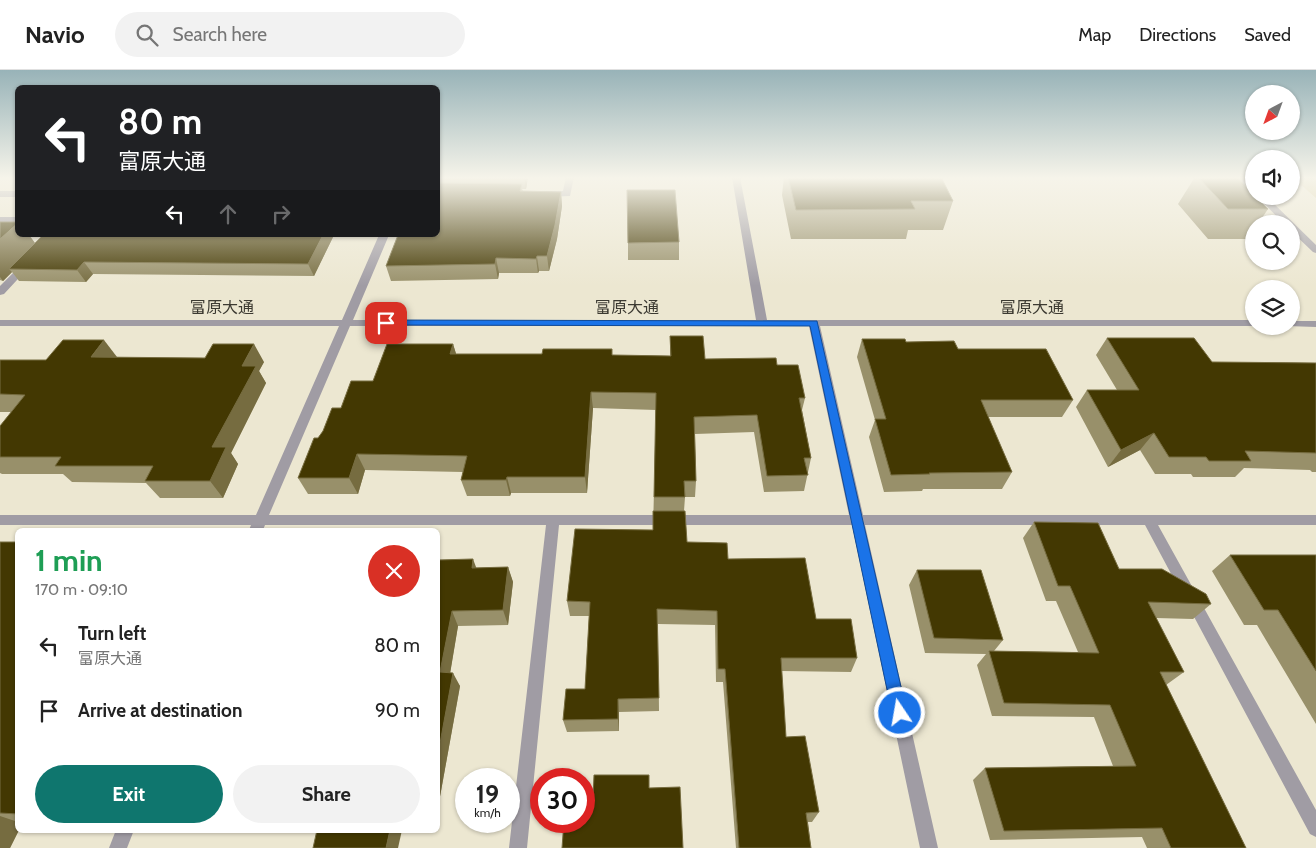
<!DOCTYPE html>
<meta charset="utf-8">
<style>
:root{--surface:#fff;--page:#f2f2f2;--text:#222;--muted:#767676;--line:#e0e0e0;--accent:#0f766e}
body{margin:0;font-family:Cabin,"Noto Sans JP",sans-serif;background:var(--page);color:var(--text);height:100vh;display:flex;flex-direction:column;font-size:19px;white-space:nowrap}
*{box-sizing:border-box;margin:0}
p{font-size:16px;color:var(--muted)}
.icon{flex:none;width:28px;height:28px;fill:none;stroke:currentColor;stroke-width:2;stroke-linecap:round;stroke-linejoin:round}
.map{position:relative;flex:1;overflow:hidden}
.side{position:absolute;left:15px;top:458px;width:425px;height:305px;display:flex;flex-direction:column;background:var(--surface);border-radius:8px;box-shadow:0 1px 4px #0004}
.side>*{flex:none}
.hud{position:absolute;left:15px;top:15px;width:425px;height:152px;border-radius:8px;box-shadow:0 1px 4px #0004;background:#202124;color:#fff;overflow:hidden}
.needle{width:32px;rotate:221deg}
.buttons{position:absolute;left:1245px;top:15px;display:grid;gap:10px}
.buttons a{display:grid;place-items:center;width:55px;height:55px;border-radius:50%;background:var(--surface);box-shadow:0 1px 4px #0004;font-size:25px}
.speed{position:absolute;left:455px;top:698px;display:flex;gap:10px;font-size:25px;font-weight:700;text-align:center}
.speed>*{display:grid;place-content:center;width:65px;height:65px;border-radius:50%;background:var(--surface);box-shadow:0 1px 4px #0004;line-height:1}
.speed small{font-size:12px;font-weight:400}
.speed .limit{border:8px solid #d22;background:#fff;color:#111}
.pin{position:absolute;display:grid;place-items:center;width:42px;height:42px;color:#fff;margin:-21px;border-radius:10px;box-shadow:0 2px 8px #0006}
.me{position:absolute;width:55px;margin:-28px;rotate:348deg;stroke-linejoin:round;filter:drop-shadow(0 0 4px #0008)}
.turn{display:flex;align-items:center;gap:18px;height:105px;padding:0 20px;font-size:22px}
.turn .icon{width:65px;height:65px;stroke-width:2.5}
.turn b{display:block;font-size:35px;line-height:42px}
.lanes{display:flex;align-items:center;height:48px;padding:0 20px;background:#0003;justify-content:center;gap:25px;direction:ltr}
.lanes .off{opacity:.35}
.round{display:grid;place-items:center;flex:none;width:52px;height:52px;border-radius:26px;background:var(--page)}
.overview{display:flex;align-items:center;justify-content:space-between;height:85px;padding:0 20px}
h1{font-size:30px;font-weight:800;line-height:38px;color:#1e9e55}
.cta{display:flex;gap:10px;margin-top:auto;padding:10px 20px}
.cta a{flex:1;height:58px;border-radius:30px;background:var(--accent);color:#fff;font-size:20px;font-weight:800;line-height:58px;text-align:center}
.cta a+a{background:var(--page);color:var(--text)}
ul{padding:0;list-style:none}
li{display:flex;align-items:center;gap:15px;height:65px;padding:0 20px}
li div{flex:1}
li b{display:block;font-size:19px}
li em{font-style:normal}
header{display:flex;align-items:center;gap:30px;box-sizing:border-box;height:70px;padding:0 25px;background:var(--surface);border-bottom:1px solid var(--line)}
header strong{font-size:24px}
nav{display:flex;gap:28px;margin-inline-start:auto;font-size:18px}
.search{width:350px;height:45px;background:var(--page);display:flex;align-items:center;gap:12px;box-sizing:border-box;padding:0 18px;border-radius:28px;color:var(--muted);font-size:19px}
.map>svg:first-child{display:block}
</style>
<header>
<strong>Navio</strong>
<div class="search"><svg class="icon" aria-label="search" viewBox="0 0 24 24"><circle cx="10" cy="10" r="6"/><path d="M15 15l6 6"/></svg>Search here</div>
<nav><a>Map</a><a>Directions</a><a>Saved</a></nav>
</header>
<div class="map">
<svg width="1316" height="778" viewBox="0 0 1316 778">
<rect width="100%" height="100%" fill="#ece7d1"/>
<path fill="#d8cc9c" d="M1292,107H1316V128Z"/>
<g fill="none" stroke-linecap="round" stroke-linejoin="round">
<g fill="#a09ca4" fill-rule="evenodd">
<path d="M566,107H574L570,126L544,127L540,124L544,121H563Z"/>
<path d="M732,107H740L767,250H1254V256H820L863,445H1316V455H1158L1316,740V767L1310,764L1145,455H865L938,778H920L852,455H559L527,778H509L546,455H265L263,460H249L251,455H0V445H256L339,256H0V250H342L379,165H389L353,250H756ZM350,256H809L849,445H269Z"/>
<path d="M1237,107H1246L1254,115V123Z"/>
<rect x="0" y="121" width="18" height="6"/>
<path d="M1257,126H1266L1316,175V183L1313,182L1291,161V154H1284Z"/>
<rect x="0" y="147" width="18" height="6"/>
<path d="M26,192L31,195L29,197L4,224L0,225V216L23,193Z"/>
<path d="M1291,251H1316V257L1287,256H1291Z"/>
<path d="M116,760H134L127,778H109Z"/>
</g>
</g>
<g fill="#98906a">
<path d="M438,107H528L526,119H522L523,121L561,122L562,136L557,169L549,201H539L538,203H499L498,209L391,211L386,196L438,165Z"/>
<path d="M784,107H941L953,131L943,160H908L906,169H791L782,125Z"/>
<path d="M1195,107H1237L1268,139L1258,154H1254V159L1247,169H1208L1178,134Z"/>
<path d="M0,152L18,165H29L35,173L334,165L314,206L93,204L86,212L19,211L12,202L3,211L0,210Z"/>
<path d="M679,172V190H628V173Z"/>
<path d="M670,266L705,289L777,295L805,328L802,340L811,388L804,421L764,422L754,362L695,364L696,411L695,427H685L684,441L687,472L728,489L816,549L857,588L851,602L781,601L786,667L819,742L812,752H808L811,778H736L723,612H716L715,555L658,554L659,641L619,642V661L567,662L563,650L585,619L589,546H570L567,531L653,460L656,340L593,338L587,423H511L510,426H467L461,410L463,402L365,400L358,424H308L298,408L318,368L341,338L453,274L456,284H542L612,279V285L670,286Z"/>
<path d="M1107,268L1212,292L1316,293V402H1312L1310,400L1244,398L1235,407H1193L1191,404H1155L1140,380L1108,397L1076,337L1087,320H1117L1096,285Z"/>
<path d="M862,269L906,272L1073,330L1062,347H988L1012,402L1002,419H923L922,421L884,422L869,367L875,350L857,287Z"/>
<path d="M117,287L264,292L259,301L266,313L231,383L238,394L223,428H160L146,413L72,412L63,404H2L0,403V356L11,342H0V290H46Z"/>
<path d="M1034,452L1119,499L1211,534L1193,549L1156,548L1184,602L1166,615L1246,778H1147L1142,767L990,770L973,710L985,698L1113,696L1094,647L992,646L977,595L986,584L925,583L909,515L917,500L1003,570L994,581L1078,582L1056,531H1046L1023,468Z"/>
<path d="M0,472H18V760H19L10,778H0Z"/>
<path d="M1230,485H1316V654L1257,555H1244L1212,501Z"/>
<path d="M438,490L477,498L508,497L513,512L508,555L458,556L450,603L460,616L439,732H438Z"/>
</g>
<g fill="#766c40">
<path d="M524,107H528L526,119Z"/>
<path d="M561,122L562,136L557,169L549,201L547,186Z"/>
<path d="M18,153V165H29L37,176L9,199L12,202L3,211L0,207V169Z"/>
<path d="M323,165H334L314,206L308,194Z"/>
<path d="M537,186L539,201L538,203L536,189Z"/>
<path d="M496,188L499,203L498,209L495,194Z"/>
<path d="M84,192L93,204L86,212L77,200Z"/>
<path d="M104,270L117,287H91Z"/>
<path d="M254,274L264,292L259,301L266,313L231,383L238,394L223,428L210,411L212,377L242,296Z"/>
<path d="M453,274L458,290L450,284Z"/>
<path d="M591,322L593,338L587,423L585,407Z"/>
<path d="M1154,363L1140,380L1108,397L1121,380Z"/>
<path d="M357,384L365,400L358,424L349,408Z"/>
<path d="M507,407L511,423L510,426L506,410Z"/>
<path d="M473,489L479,505L472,498Z"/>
<path d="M508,497L513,512L508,555L503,540Z"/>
<path d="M452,541L458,556L448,616L440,602Z"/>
<path d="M453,603L460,616L439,732L438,730V684Z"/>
<path d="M618,629L619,642V661L618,649Z"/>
<path d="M0,746L18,752V760H19L10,778H0Z"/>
<path d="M390,760H402L398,778H386Z"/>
</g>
<g fill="#433802" stroke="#766c40">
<path d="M788,107H941L953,131H911L915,139L796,140Z"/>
<path d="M1198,107H1237L1254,125V126H1255L1268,139H1228Z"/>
<path d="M438,113L522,114L520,121L561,122L555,155L547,186H537L536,189L496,188L495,194L386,196L398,165H438Z"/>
<path d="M627,120H675L679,172L628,173Z"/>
<path d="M0,152H18V153L0,169Z"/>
<path d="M43,165H323L308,194L84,192L77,200L9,199Z"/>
<path d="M670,266H703L705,289L776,288L777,295H798L805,328H799L811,388H804L808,405L767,406L757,345L694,347L696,411H684L685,427H654L656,323L591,322L585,407H507L506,410H461L467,386L357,384L349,408H298L314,368H318L323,361L332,338H341L351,311H373L387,274H453L450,284H542L543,279H612V285L671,286Z"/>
<path d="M1107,268H1194L1212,292L1316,293V383L1245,381L1251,391H1209L1206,387H1169L1154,363L1121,380L1087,320H1139Z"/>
<path d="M862,269H905L906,272L954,271L958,279H1046L1073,330H981L1012,402L929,403L930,404L891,405L875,349H886Z"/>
<path d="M63,270H104L91,287L205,288L213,274H254L242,296H256L212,377H226L210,411H145L153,396H55L61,387H0V356L25,325L0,324V290H46Z"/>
<path d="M653,441H685L687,472L727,473L728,489L805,488L816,549H851L857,588H781L786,667L805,666L819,742L806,743L811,778H739L725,599H718L717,541L657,539L659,628L618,629V649L563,650L566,619H585L590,532L567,531L575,459L653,460Z"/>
<path d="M1034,452L1098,453L1119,499H1162L1206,524L1211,534L1148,532L1184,602H1160L1246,778H1171L1162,758L1004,761L985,698L1136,696L1110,635L1004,633L989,581L1099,583L1070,516H1058Z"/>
<path d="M0,472H18V744L0,743Z"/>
<path d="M1230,485H1316V601L1278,540H1264Z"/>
<path d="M473,489L472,498L508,497L503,540L452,541L440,602L453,603L438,684V490Z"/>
<path d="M917,500H981L1003,570L934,568Z"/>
<path d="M594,705H649V718L680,717L683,778H562L564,751H584V728H593Z"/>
<path d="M317,760H390L386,778H313Z"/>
</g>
<linearGradient id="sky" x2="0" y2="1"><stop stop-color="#98b3b8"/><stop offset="0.5" stop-color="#f6f4ea"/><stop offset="1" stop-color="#f6f4ea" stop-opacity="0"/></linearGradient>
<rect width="1316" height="216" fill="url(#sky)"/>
<path fill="#1a73e8" stroke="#114b97" d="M386,250L817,251L907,643L905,648L900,650L895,648L892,643L810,256L383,255L381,253Z"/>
<g text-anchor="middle" stroke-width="5" stroke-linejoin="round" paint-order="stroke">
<g font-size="16" fill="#3c3a32" stroke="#ece7d1">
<text x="222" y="243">富原大通</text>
<text x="627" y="243">富原大通</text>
<text x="1032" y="243">富原大通</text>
</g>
</g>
</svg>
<div class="buttons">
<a><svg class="needle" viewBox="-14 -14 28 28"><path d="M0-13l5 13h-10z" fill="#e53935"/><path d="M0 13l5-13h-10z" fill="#767676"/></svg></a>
<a><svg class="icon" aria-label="sound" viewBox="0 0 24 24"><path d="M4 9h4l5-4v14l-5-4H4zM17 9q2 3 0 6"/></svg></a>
<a><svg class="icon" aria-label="search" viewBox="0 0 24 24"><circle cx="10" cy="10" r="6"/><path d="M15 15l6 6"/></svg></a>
<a><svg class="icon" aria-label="layers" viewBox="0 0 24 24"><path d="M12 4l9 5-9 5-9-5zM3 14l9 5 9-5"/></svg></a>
</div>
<div class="speed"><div>19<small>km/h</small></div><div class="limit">30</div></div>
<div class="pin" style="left:386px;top:253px;background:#d93025"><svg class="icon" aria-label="arrive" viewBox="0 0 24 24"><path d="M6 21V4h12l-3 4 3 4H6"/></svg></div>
<svg class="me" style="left:900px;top:643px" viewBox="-20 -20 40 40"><circle r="17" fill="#1a73e8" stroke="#fff" stroke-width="3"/><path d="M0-11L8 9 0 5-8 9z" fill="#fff"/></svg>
<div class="hud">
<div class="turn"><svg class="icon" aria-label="left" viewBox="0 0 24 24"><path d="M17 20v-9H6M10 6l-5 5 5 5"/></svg><div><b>80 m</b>富原大通</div></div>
<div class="lanes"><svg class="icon" aria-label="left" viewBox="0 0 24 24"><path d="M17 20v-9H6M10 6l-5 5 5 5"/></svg><svg class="icon off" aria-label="ahead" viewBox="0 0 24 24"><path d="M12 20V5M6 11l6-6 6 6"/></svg><svg class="icon off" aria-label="right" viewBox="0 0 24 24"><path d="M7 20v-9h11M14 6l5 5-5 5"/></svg></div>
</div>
<section class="side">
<div class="overview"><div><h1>1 min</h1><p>170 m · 09:10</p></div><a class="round" style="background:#d93025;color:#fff"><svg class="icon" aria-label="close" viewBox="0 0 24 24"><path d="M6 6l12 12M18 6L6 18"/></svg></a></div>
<ul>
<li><svg class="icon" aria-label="left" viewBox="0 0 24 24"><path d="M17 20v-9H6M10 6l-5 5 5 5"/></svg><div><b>Turn left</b><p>富原大通</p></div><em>80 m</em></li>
<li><svg class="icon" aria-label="arrive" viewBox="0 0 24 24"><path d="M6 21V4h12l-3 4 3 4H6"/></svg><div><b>Arrive at destination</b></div><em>90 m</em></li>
</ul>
<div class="cta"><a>Exit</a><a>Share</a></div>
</section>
</div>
